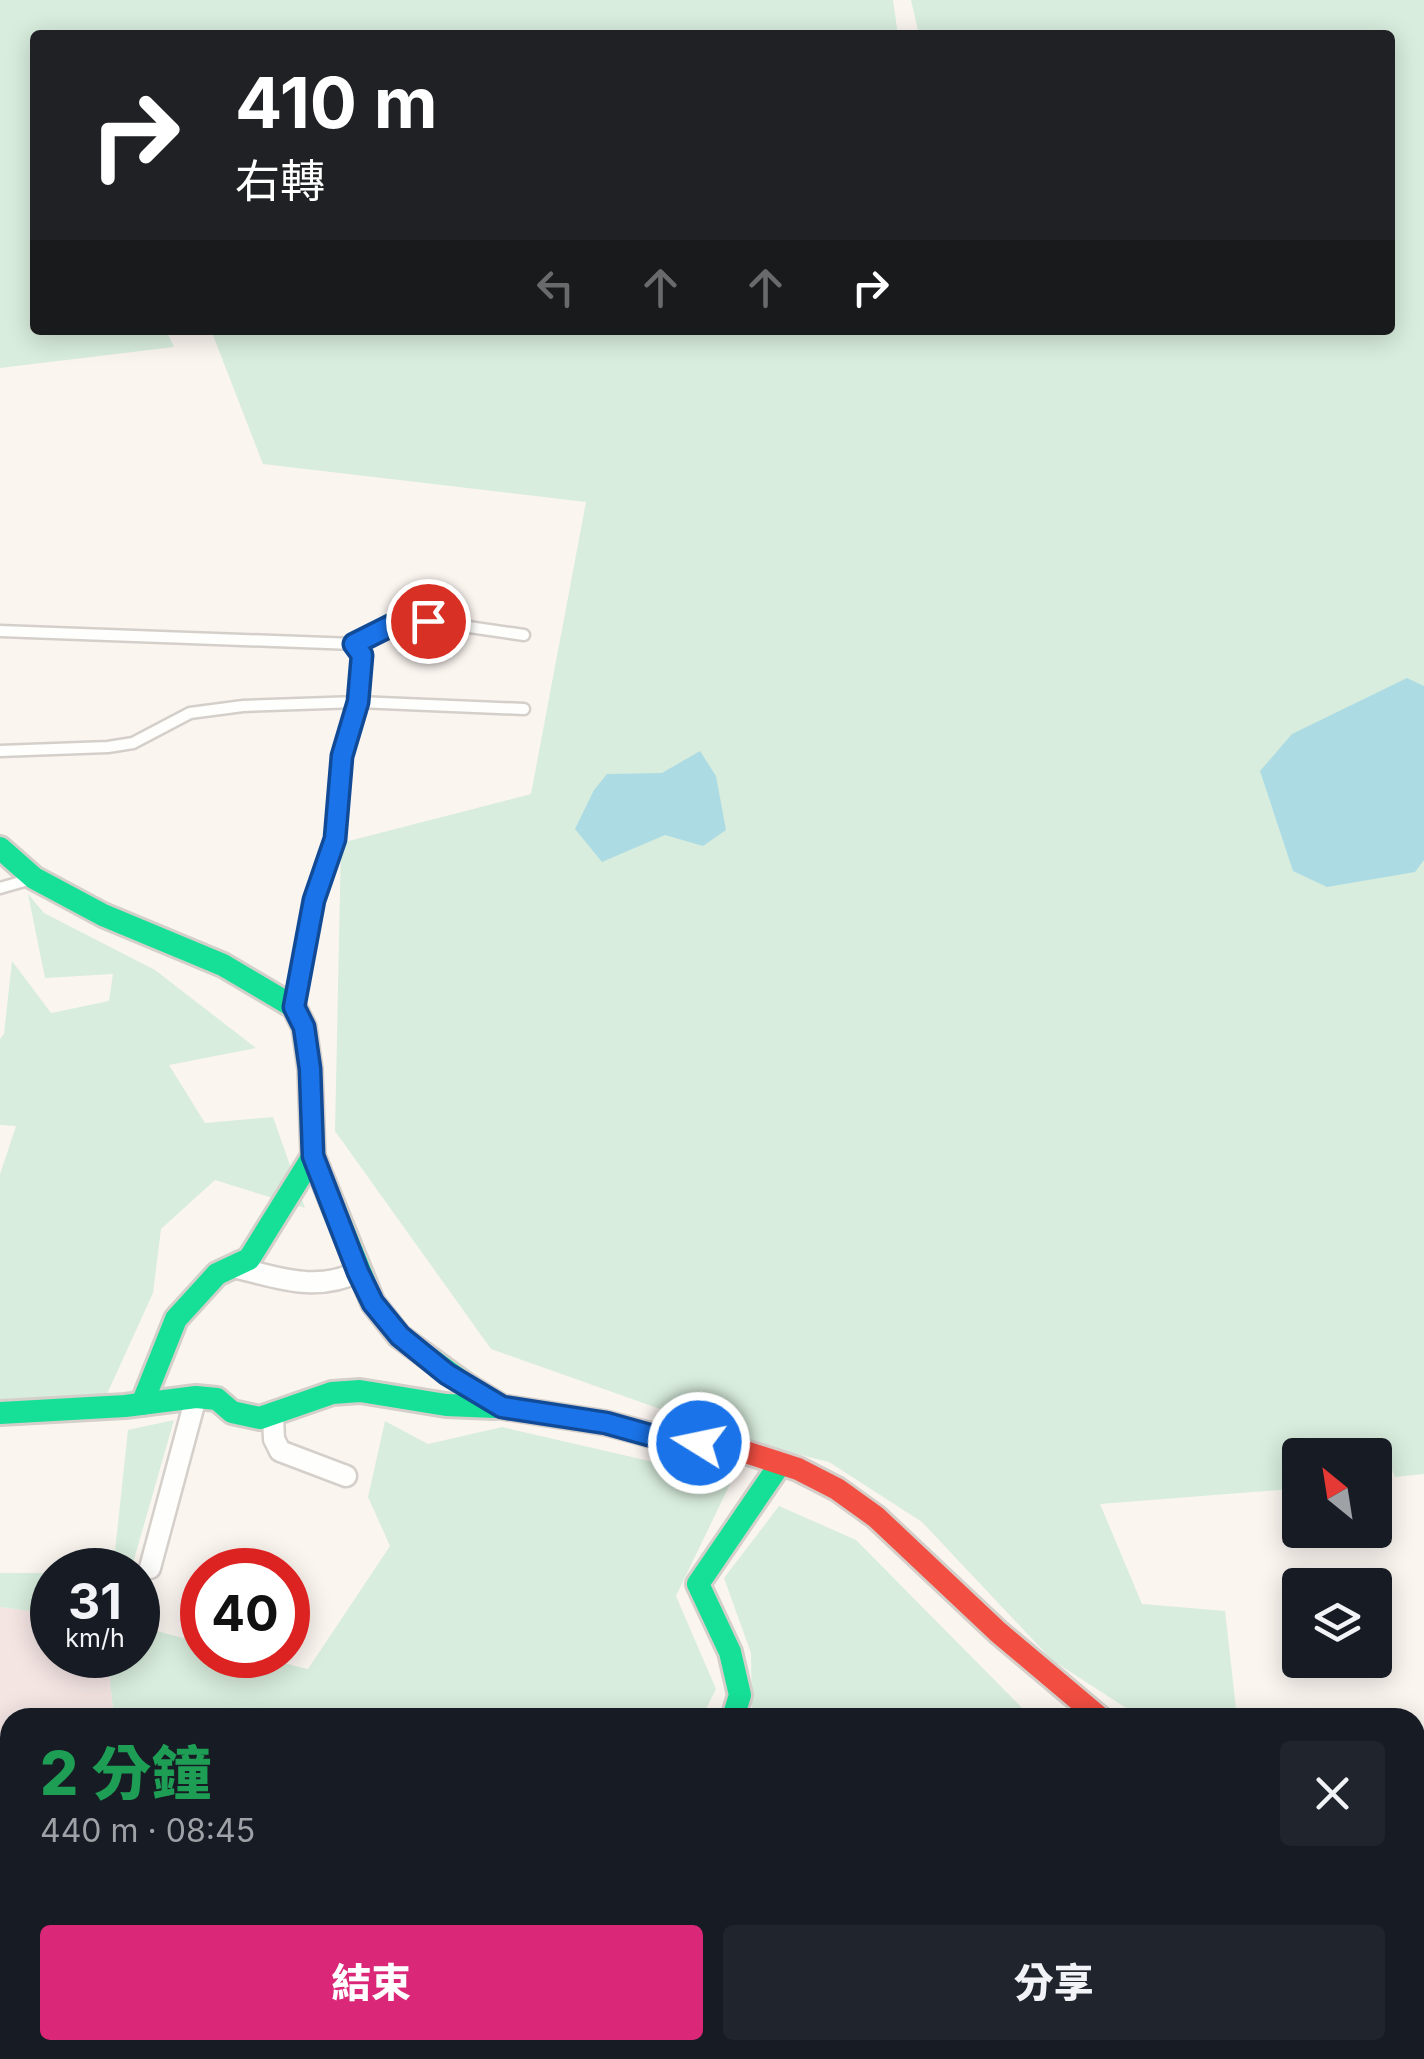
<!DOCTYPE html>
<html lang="zh-TW">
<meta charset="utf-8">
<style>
:root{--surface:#171b24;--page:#20242c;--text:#f1f3f6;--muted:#9ea1a6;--accent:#db2777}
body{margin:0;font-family:Inter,"Noto Sans TC",sans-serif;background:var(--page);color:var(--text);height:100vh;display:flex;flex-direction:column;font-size:38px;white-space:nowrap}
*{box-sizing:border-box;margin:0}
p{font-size:32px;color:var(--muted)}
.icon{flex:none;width:55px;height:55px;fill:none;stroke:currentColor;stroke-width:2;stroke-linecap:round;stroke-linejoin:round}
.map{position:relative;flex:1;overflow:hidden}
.drawer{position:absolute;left:0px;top:1708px;width:1425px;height:352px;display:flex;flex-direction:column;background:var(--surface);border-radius:30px 30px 0 0;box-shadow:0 5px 25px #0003}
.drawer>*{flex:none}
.top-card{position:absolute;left:30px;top:30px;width:1365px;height:305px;border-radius:10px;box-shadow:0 5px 25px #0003;background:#202124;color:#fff;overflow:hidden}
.needle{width:65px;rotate:330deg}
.fabs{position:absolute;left:1282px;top:1438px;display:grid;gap:20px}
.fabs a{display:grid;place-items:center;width:110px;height:110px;border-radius:10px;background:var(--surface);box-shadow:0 5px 25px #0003;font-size:50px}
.speed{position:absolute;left:30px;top:1548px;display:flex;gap:20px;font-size:50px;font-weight:700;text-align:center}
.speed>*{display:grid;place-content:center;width:130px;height:130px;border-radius:50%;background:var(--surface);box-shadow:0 5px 25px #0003;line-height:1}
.speed small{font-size:25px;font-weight:400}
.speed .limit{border:15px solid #d22;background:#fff;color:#111}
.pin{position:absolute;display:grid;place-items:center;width:85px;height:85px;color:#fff;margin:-42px;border:5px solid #fff;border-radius:50%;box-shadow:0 2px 10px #0007}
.me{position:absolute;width:110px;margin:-55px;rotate:280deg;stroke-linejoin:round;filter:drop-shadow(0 0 8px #0008)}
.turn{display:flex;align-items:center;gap:35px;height:210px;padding:0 40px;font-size:45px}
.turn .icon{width:130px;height:130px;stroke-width:2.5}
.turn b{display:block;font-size:70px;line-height:85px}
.lanes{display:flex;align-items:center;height:95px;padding:0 40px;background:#0003;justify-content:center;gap:50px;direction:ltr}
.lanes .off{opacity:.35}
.round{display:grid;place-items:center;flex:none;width:105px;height:105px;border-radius:10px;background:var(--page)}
.head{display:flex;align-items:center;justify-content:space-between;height:170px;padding:0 40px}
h1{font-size:60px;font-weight:800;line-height:75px;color:#1e9e55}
.cta{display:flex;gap:20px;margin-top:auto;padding:20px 40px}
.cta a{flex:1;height:115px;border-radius:10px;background:var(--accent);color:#fff;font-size:40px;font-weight:800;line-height:115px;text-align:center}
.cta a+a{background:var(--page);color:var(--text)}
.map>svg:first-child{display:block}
</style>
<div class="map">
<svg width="1424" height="2059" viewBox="0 0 1424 2059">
<rect width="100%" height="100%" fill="#fbf5f0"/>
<path fill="#f4e5e3" d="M0,1607L52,1614V1655H107L114,1717L10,1718V1804L0,1803Z"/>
<g fill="#d8eddd">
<path d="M0,0H893L898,35H35V330H166L174,347L0,368Z"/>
<path d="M911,0H1424V1474L1395,1477L1384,1451C1356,1450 1329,1455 1300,1455V1479L1280,1490L1100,1504L1142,1604L1225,1611L1237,1717H1140L1052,1660L922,1522L829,1462L748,1442L654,1429L663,1410L491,1349L335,1131L341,843L531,794L586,502L263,464L211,330H1390V35H919Z"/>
<path d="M28,894L44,913L155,970L256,1048L169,1065L205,1123L273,1117L305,1208L215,1180L161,1229L153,1293L107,1394L0,1400V1174L16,1126L0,1125V1039L4,1034L12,961L51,1013L109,1001L113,974L45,978Z"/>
<path d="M174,1420L131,1570H113L128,1430Z"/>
<path d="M385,1421L428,1444L502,1427L732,1480L676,1596L716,1689L702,1717H114L107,1655H138V1626L202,1643V1655H250L308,1669L390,1546L368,1497Z"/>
<path d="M779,1506L856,1540L1031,1717H752L751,1653L724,1578Z"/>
<path d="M0,1573H52V1614L0,1607Z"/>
<path d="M0,1803L10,1804V2050H457L475,2059H0Z"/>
<path d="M1424,1811V2059H640L646,2050H1415V1812Z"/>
</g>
<g fill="#addbe4">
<path d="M1407,678L1424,686V860L1415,872L1327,887L1293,871L1260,771L1292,734Z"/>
<path d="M700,751L716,776L726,830L703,846L665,835L602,862L575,829L594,790L607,774L662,773Z"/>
</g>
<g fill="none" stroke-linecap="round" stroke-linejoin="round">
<g stroke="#addbe4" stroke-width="5">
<path d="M1415,2012L1424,2010"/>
<path d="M1300,2050V2059"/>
</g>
<g stroke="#d5cfca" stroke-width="15">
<g id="lane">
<path d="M0,631L354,644L362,655L358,702L342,756L335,839L314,900L294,1006"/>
<path d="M354,644L399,622L428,621L524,635"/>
<path d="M0,751L108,747L133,743L190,713L243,706L358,702L524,709"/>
<path d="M0,888L28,880"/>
</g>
</g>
<g stroke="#d5cfca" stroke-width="25">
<g id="street">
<path d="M233,1267C278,1277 314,1293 358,1272"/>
<path d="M273,1416L274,1439L280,1451L346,1476"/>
<path d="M150,1568L196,1397"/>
<path d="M294,2059L306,2050"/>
</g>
</g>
<g stroke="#d5cfca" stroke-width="28">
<g id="fast">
<path d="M0,848L34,878L103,915L223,965L294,1007L304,1027L310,1069L313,1156L373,1303L399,1336L469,1387"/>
<path d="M142,1404L176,1319L217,1274L249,1259L313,1156"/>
<path d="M0,1413L125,1406L196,1397L217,1399L232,1412L260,1418L332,1393L360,1391L446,1405L495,1407"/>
<path d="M733,1718L740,1695L730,1652L698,1584L780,1464"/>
</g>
</g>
<g stroke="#d5cfca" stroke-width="28">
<g id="jam">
<path d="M469,1387L502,1407L606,1423L674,1441L724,1445L798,1469L837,1489L876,1517L998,1632L1100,1718"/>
<path d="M1415,1789L1424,1787"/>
</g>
</g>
<use href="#lane" stroke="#fefefd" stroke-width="10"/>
<use href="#street" stroke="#fefefd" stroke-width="20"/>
<use href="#fast" stroke="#16e098" stroke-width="22"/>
<use href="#jam" stroke="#f24e42" stroke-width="22"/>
</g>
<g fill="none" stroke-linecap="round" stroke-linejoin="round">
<g stroke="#114b97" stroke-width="25">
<path id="route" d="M428,621L398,622L354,644L362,655L358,702L342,756L335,839L314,900L294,1007L304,1027L310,1069L313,1156L358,1272L373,1303L400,1336L447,1374L502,1407L606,1423L674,1442L699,1443"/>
</g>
<use href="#route" stroke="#1a73e8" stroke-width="18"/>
</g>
</svg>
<div class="fabs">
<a><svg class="needle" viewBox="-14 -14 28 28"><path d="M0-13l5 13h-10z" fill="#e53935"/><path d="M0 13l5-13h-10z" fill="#9ea1a6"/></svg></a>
<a><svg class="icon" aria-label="layers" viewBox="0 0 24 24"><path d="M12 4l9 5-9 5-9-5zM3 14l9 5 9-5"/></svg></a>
</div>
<div class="speed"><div>31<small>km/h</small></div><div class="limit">40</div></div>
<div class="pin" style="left:428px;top:621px;background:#d93025"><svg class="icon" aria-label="arrive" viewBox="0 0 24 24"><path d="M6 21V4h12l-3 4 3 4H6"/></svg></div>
<svg class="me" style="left:699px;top:1443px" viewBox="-20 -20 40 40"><circle r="17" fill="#1a73e8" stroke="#fff" stroke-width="3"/><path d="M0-11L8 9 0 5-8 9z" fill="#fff"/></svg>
<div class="top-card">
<div class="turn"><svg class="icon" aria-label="right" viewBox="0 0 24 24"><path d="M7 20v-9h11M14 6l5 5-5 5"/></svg><div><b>410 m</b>右轉</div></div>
<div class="lanes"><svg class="icon off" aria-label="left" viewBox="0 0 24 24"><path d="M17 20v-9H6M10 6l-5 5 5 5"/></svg><svg class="icon off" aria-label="ahead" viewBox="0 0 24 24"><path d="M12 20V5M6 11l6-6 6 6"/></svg><svg class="icon off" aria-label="ahead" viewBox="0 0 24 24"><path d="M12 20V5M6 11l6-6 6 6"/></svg><svg class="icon" aria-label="right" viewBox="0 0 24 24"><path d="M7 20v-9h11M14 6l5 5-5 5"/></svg></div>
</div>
<section class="drawer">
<div class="head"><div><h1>2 分鐘</h1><p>440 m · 08:45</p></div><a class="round"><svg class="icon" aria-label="close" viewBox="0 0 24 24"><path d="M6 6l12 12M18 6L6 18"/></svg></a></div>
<div class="cta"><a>結束</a><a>分享</a></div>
</section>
</div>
